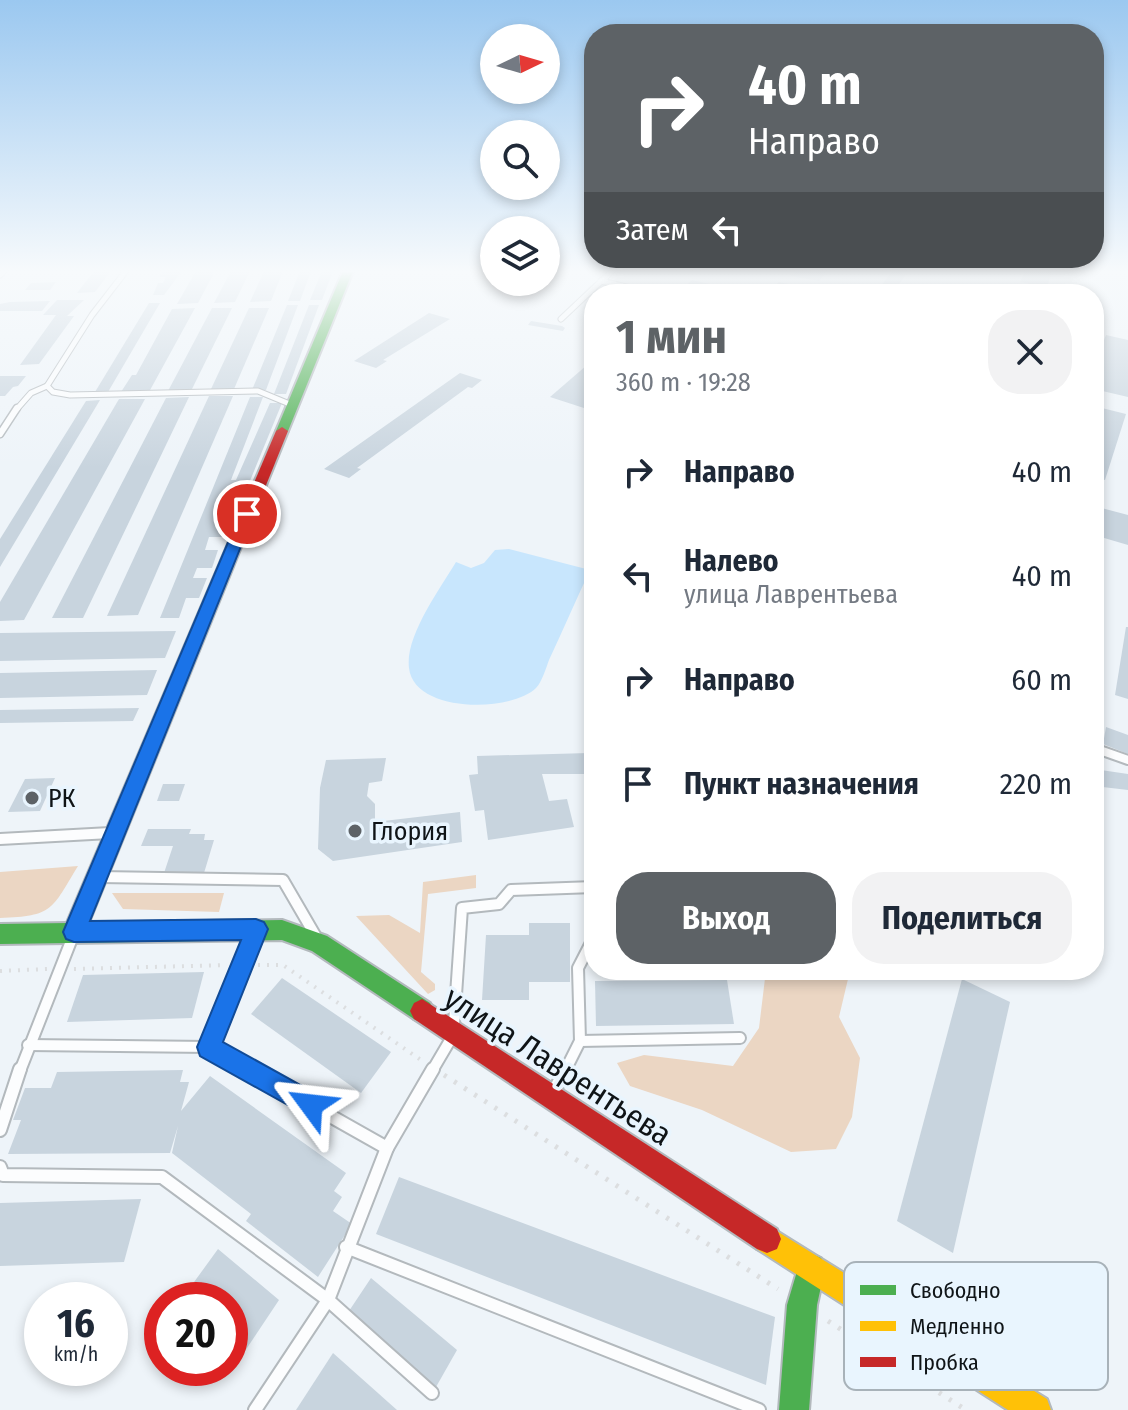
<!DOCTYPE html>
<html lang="ru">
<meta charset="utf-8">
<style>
:root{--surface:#fff;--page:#f2f2f3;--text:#1f2937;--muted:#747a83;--accent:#5d6266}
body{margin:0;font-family:"Fira Sans Condensed",sans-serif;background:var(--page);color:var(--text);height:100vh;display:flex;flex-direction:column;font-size:30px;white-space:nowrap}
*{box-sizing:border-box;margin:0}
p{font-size:26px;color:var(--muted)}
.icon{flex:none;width:44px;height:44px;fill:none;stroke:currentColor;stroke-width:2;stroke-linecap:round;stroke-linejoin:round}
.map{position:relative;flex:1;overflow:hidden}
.details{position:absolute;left:584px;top:284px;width:520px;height:696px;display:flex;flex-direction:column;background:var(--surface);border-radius:32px;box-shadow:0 4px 12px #0003}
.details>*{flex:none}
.banner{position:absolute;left:584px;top:24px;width:520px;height:244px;border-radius:32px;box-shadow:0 4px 12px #0003;background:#5d6266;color:#fff;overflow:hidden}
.needle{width:52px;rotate:85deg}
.tools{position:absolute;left:480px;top:24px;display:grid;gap:16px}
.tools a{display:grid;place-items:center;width:80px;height:80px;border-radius:50%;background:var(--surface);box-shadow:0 4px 12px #0003;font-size:40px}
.speed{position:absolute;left:24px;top:1282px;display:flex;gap:16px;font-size:40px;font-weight:700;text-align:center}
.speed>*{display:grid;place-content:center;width:104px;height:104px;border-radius:50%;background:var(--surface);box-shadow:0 4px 12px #0003;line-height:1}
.speed small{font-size:20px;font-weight:400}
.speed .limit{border:12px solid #d22;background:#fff;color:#111}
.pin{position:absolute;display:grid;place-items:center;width:68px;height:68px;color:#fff;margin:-34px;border:4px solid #fff;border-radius:50%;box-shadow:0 2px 8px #0007}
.me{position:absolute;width:88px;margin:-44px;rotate:300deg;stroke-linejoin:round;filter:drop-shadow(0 0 6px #0008)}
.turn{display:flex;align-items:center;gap:28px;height:168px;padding:0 32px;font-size:36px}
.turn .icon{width:104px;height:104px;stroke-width:2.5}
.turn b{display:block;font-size:56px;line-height:68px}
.then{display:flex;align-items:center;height:76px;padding:0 32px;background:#0003;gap:16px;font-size:30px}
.round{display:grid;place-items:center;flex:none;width:84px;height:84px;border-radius:32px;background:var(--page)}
.summary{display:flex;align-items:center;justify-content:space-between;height:136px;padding:0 32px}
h1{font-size:48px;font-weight:700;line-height:60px;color:var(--accent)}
.action{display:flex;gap:16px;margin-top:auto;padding:16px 32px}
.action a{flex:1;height:92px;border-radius:32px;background:var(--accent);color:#fff;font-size:32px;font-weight:700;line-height:92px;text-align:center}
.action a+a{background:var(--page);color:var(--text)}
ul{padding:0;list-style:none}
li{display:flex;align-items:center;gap:24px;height:104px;padding:0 32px}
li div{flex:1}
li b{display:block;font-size:30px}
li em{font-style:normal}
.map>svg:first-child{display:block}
</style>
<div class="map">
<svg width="1128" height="1410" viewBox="0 0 1128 1410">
<rect width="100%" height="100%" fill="#eef4f9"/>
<g fill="#ebd6c3">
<path d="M78,866C51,910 54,916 0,918V872Z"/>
<path d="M476,875V888L428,894L421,972L435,984V990L428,994L356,916L389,915L420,933L423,882Z"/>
<path d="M112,893H224L219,912L123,909Z"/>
<path d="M766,970H842L848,979L839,1017L860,1058L852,1117L836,1149L791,1152L702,1110L630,1086L617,1063L644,1055L733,1066L759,1028Z"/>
</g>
<path fill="#c8e6fd" d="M509,549L590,570C576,600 563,630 549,660C546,668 542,682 536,688C510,713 414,713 409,668C405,636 440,589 456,562L471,568L484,563L495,550Z"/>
<g fill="#c8d4de">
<path d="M94,271H111L95,292L77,293Z"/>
<path d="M164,271H182L164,295H153L158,283H163L166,277H159Z"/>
<path d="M196,271H215L198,303L177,304Z"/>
<path d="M231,271H250L235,302L214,303Z"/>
<path d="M264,271H283L271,301L250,302Z"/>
<path d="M300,271H311L300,301H288Z"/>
<path d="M322,271H333L322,300H310Z"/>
<path d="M796,271H827L819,281L791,276Z"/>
<path d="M892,271L906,274L893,293L879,289Z"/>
<path d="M1025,271H1052L1047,287L1020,282Z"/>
<path d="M692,280L742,291L739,294L680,291Z"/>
<path d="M56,282L50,290H25L31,283Z"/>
<path d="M779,282L814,289L810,294H778L782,289L773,287Z"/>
<path d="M57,300H84L67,316H74L39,364L20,365L56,315H43Z"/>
<path d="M50,301L42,311H0V304L10,302Z"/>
<path d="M149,303H160L108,392H95Z"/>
<path d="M287,305H298L266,390H252Z"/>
<path d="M309,305H319L286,394H274Z"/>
<path d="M195,308L149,392H121L132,375H136L172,309Z"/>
<path d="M212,308H232L191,391H168Z"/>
<path d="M249,308H269L234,389H211Z"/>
<path d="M429,313L450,319L383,360L387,361L376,368L354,361Z"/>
<path d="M531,321L562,326L565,328L563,331L528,325Z"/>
<path d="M1106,335L1128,340V397L1094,389V365Z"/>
<path d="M594,359V403L587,409L550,397Z"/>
<path d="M460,373L482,380L472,388L468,387L357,468L361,469L349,478L324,469Z"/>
<path d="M0,376H26L18,386L13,387L5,396H0Z"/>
<path d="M209,396H233L138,615L107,616Z"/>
<path d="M189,397L83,618H52L166,398Z"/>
<path d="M250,397H263L231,480H236L270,403H282L240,505H223L218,516H232L224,537H209L205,550H218L212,568H197L193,578H207L199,598H186L179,618H160Z"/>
<path d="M119,399H145L24,620L0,621V602Z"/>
<path d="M100,400L0,567V539L86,401Z"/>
<path d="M1094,406L1126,414L1105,480L1094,477Z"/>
<path d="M1094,506L1128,515V545L1094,535Z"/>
<path d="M1126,627H1128V699L1115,695Z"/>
<path d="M176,631L165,658L0,661V633Z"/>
<path d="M157,670L147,695L0,698V673Z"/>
<path d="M139,708L133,721L0,723V710Z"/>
<path d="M1106,727L1128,735V754L1103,744Z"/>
<path d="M589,753L590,774H542L549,801L567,799L574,827L488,840L484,810L475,811L469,775L478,774L477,756Z"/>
<path d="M386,758L382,781L369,783L367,796L375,804V822L460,812L462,842L333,861L318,849L320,788L326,760Z"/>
<path d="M1094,769L1128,774V790L1094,786Z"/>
<path d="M55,778L40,811L8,812L25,779Z"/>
<path d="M163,784H185L179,801H157Z"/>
<path d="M148,829H191L189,834H205L204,840H214L204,873H164L173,846H141Z"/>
<path d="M529,923H570V982H529V1000H482L486,935H529Z"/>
<path d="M204,972L192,1018L67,1022L83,975Z"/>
<path d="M282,978L391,1052L361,1093L251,1014Z"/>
<path d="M962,979L1010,1002L953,1253L897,1221Z"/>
<path d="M727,980L734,1024L596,1026L595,981Z"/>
<path d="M183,1070L180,1082H189L181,1111L210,1076L346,1173L334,1191L342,1197L333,1211L352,1224L318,1277L246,1221L251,1214L172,1153L178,1126L170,1153L8,1154L21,1120H13L25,1088H51L57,1072Z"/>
<path d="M399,1177L775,1317L766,1385L376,1234Z"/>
<path d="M141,1199L124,1262L0,1266V1203Z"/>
<path d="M218,1249L279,1300L237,1363L230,1357V1300H181Z"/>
<path d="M371,1278L457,1350L436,1387L349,1311Z"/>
<path d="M333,1353L397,1410H296Z"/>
</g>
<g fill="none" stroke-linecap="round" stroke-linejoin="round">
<g stroke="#b3b9bd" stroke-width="7">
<g id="lane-far4">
<path d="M0,275L4,271"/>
<path d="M601,281L656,294"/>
<path d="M561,319L612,271"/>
<path d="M47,386L53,392L70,395L258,391L292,405"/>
<path d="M47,386L92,315L126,271"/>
<path d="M16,410L31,393L47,386"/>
</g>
</g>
<g stroke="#b3b9bd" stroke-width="9">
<path id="lane-far3" d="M0,434L17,408"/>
</g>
<g stroke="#b3b9bd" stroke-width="12">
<path id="lane-far2" d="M1094,748L1128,760"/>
</g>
<g stroke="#b3b9bd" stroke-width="14">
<g id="lane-far1">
<path d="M0,839L110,833"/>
<path d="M100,877L283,880L315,935"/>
<path d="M454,1024L462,908L499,904L511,890L594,887"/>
<path d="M580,1041L740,1038"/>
<path d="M28,1045L209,1047L251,1071"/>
<path d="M209,1047L255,933"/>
<path d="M20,1071L73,936"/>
<path d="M432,1071L452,1037"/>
<path d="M565,1071L580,1041L578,968L594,937"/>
</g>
</g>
<g stroke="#b3b9bd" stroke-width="16">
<g id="lane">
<path d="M247,1069L387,1148"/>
<path d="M553,1093L566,1069"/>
<path d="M0,1130L20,1069"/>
<path d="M0,1167L3,1175L162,1177L328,1300L432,1393"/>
<path d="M346,1247L759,1410"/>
<path d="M255,1410L328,1300L387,1148L433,1069"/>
</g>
</g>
<g stroke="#b3b9bd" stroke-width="4">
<g id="fast">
<path d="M343,271H353L288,431L277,434L276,431Z"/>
<path d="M282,920L327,936L430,1003L434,1011L430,1019L422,1023L414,1019L312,951L282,940L0,944V924Z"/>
<path d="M811,1254L821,1258L825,1268L817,1305L809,1410H779L787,1305L801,1258Z"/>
</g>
</g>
<g stroke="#b3b9bd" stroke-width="4">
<path id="slow" d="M767,1225L1047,1399L1051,1410H1008L757,1249L753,1239L757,1229Z"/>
</g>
<g stroke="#b3b9bd" stroke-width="4">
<g id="jam">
<path d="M282,427L288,431L85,932L82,939L74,942L66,939L63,932L276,431Z"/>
<path d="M422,999L777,1229L781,1239L777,1249L767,1253L757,1249L414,1019L410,1011L414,1003Z"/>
</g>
</g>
<g stroke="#dcdee0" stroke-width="4" stroke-dasharray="2 7" stroke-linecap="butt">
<path d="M258,965H283L421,1060"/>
<path d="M74,969L227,965"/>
<path d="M0,971L47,969"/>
</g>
<g stroke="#dcdee0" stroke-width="5" stroke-dasharray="3 9" stroke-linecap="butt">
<path d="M444,1075L778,1289"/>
<path d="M828,1321L966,1410"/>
</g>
<use href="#lane-far4" stroke="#fcfdfe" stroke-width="5"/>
<use href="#lane-far3" stroke="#fcfdfe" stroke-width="6"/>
<use href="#lane-far2" stroke="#fcfdfe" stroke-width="8"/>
<use href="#lane-far1" stroke="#fcfdfe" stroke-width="10"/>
<use href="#lane" stroke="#fcfdfe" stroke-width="12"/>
<use href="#fast" fill="#4caf50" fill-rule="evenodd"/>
<use href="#slow" fill="#ffc107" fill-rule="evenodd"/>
<use href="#jam" fill="#c62828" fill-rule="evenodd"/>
</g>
<linearGradient id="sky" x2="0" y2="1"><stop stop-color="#9bc8f0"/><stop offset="0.58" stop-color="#f7fafc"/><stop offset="1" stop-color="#f7fafc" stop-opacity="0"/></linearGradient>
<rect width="1128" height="468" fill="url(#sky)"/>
<path fill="#1a73e8" stroke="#114b97" stroke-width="2" d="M247,510L254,514L90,921L256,919L264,922L268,929L223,1042L320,1096L323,1105L320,1114L311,1118L200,1056L197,1047L241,940L74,942L66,939L63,932L240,514Z"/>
<g fill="#5d6266" stroke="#e9f5fe" stroke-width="3">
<circle cx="32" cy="798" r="8"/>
<circle cx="355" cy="831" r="8"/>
</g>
<g text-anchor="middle" stroke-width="7" stroke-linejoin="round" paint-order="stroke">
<g font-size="26" fill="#0f1417" stroke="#e9f5fe" text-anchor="start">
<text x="48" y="807">РК</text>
<text x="371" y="840">Глория</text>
</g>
<g font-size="32" fill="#0f1417" stroke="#e9f5fe">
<text transform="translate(558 1066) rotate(33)" y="11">улица Лаврентьева</text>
</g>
</g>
<rect x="844" y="1262" width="264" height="128" rx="12" fill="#e9f5fe" stroke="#a8b2b9" stroke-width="2"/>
<rect x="860" y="1285" width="36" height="10" fill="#4caf50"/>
<rect x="860" y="1321" width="36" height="10" fill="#ffc107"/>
<rect x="860" y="1357" width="36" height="10" fill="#c62828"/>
<g font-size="22" fill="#0f1417">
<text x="910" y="1298">Свободно</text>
<text x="910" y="1334">Медленно</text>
<text x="910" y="1370">Пробка</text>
</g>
</svg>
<div class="tools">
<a><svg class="needle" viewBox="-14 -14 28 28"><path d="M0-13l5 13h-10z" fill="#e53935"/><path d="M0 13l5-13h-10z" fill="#747a83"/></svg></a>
<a><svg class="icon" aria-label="search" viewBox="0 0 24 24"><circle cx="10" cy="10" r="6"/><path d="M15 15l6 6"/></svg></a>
<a><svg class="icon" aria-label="layers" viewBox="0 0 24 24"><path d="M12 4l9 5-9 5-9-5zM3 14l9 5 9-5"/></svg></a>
</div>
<div class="speed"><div>16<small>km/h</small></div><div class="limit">20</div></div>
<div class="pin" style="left:247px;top:514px;background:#d93025"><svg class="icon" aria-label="arrive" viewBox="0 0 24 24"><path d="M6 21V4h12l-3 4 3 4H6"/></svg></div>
<svg class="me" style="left:311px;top:1105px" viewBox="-20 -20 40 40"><path d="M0-17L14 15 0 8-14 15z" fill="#1a73e8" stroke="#fff" stroke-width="4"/></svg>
<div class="banner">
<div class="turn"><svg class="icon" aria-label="right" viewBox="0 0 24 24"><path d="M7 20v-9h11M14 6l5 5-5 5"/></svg><div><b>40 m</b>Направо</div></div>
<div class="then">Затем<svg class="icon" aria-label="left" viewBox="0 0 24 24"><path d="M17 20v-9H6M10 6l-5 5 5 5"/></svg></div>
</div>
<section class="details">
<div class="summary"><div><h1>1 мин</h1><p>360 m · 19:28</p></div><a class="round"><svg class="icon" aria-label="close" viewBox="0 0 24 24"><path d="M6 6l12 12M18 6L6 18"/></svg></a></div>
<ul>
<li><svg class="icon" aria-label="right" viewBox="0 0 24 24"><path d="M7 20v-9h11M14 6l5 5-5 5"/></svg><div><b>Направо</b></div><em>40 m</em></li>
<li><svg class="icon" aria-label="left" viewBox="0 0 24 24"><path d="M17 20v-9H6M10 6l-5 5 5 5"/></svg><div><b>Налево</b><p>улица Лаврентьева</p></div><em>40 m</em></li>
<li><svg class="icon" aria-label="right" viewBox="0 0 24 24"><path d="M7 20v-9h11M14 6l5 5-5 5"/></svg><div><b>Направо</b></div><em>60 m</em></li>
<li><svg class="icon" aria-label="arrive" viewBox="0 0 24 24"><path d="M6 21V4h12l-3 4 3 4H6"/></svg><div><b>Пункт назначения</b></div><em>220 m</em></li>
</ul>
<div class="action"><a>Выход</a><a>Поделиться</a></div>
</section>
</div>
